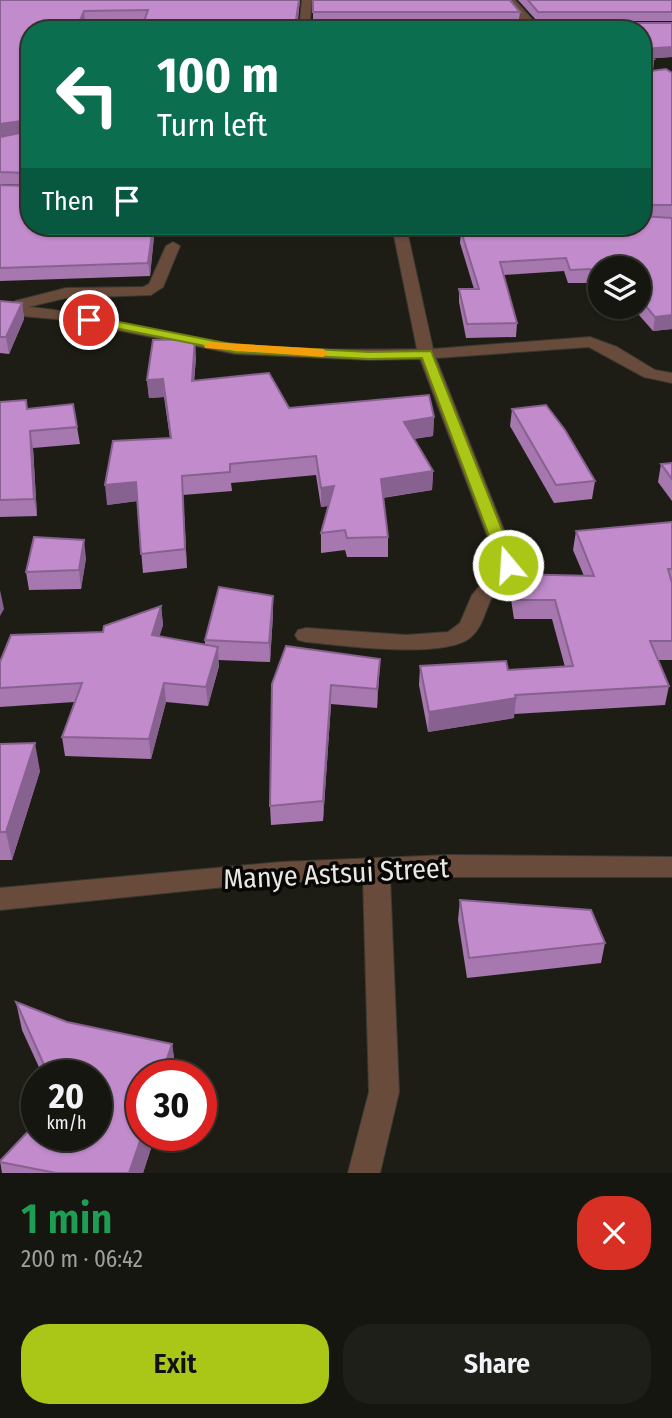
<!DOCTYPE html>
<meta charset="utf-8">
<style>
:root{--surface:#161610;--page:#1f1f19;--text:#f1f3f6;--muted:#9e9f9f;--line:#353530;--accent:#aac717}
body{margin:0;font-family:"Fira Sans Condensed",sans-serif;background:var(--page);color:var(--text);height:100vh;display:flex;flex-direction:column;font-size:26px;white-space:nowrap}
*{box-sizing:border-box;margin:0}
p{font-size:23px;color:var(--muted)}
.icon{flex:none;width:38px;height:38px;fill:none;stroke:currentColor;stroke-width:2;stroke-linecap:round;stroke-linejoin:round}
.map{position:relative;height:1173px;overflow:hidden}
.panel{display:flex;flex-direction:column;background:var(--surface);flex:1}
.panel>*{flex:none}
.hud{position:absolute;left:21px;top:21px;width:630px;height:214px;border-radius:28px;box-shadow:0 2px 5px #0004,0 0 0 2px var(--line);background:#0b6e4f;color:#fff;overflow:hidden}
.controls{position:absolute;left:588px;top:256px;display:grid;gap:14px}
.controls a{display:grid;place-items:center;width:63px;height:63px;border-radius:50%;background:var(--surface);box-shadow:0 2px 5px #0004,0 0 0 2px var(--line);font-size:35px}
.speed{position:absolute;left:21px;top:1060px;display:flex;gap:14px;font-size:35px;font-weight:700;text-align:center}
.speed>*{display:grid;place-content:center;width:91px;height:91px;border-radius:50%;background:var(--surface);box-shadow:0 2px 5px #0004,0 0 0 2px var(--line);line-height:1}
.speed small{font-size:18px;font-weight:400}
.speed .limit{border:10px solid #d22;background:#fff;color:#111}
.pin{position:absolute;display:grid;place-items:center;width:60px;height:60px;color:#fff;margin:-30px;border:4px solid #fff;border-radius:50%;box-shadow:0 2px 7px #0007}
.me{position:absolute;width:77px;margin:-38px;rotate:342deg;stroke-linejoin:round;filter:drop-shadow(0 0 5px #0008)}
.turn{display:flex;align-items:center;gap:24px;height:147px;padding:0 21px;font-size:32px}
.turn .icon{width:91px;height:91px;stroke-width:2.5}
.turn b{display:block;font-size:49px;line-height:60px}
.then{display:flex;align-items:center;height:66px;padding:0 21px;background:#0003;gap:14px;font-size:26px}
.round{display:grid;place-items:center;flex:none;width:74px;height:74px;border-radius:28px;background:var(--page)}
.head{display:flex;align-items:center;justify-content:space-between;height:119px;padding:0 21px}
h1{font-size:42px;font-weight:600;line-height:52px;color:#1e9e55}
.primary-button{display:flex;gap:14px;margin-top:auto;padding:14px 21px}
.primary-button a{flex:1;height:80px;border-radius:28px;background:var(--accent);color:#111;font-size:28px;font-weight:600;line-height:80px;text-align:center}
.primary-button a+a{background:var(--page);color:var(--text)}
.map>svg:first-child{display:block}
</style>
<div class="map">
<svg width="672" height="1173" viewBox="0 0 672 1173">
<rect width="100%" height="100%" fill="#1e1d15"/>
<g fill="none" stroke-linecap="round" stroke-linejoin="round">
<g stroke="#3a3932" stroke-width="2">
<g id="minor">
<path d="M302,0H312L309,30H299Z"/>
<path d="M505,0H515L538,26V30H530Z"/>
<path d="M474,24L479,27L478,29L319,28L324,25Z"/>
<path d="M392,226H406L433,349L590,337L617,347L655,370L672,373V383L644,377L589,347L436,358L518,565C511,576 501,584 494,594C485,608 484,626 471,637C445,660 342,645 306,642L298,640L295,635L298,630L306,628L406,635L448,632L460,623L472,595L498,565L420,359L369,360L235,354L66,320L0,314V304L13,306L15,301L66,288L143,287L149,284L166,246L173,242L180,246L163,287L151,295L66,298L28,307C89,312 147,331 207,340C275,351 348,350 417,349Z"/>
<path d="M449,855L672,857V877H390L399,1092L380,1173H348L369,1092L363,878L234,886L0,910V888L281,862Z"/>
</g>
</g>
<use href="#minor" fill="#694b3b" fill-rule="evenodd"/>
</g>
<g fill="#a678af">
<path d="M0,0H300L298,20L302,23V30H141L144,20L85,21L81,30H30V226H155L150,276L0,281V185L28,186V185L0,184V137L16,133L0,136Z"/>
<path d="M313,0L520,12L519,21L313,22Z"/>
<path d="M518,0H672V21H537Z"/>
<path d="M448,23H672V57L653,58L654,59L653,70L644,72L666,69L672,73V217H661L672,218V329L653,331L632,307L604,308L603,306H639V268H600V302L589,283H568L564,271L504,275L517,323L516,337L466,338L459,302V289H474L460,243L461,231H464L463,226H642V30H447Z"/>
<path d="M0,301L22,303L24,319L9,354L0,353Z"/>
<path d="M196,357L194,380L289,408L434,417L433,436L414,439L433,471L432,490L383,498L388,537V557H347L345,550L321,553V533L328,506L321,507L316,475L231,483L232,491L183,495L187,568L143,573L137,501L107,505L170,438L164,397L149,398L147,380Z"/>
<path d="M0,402L28,409L77,427L80,444L33,448L37,516L0,517Z"/>
<path d="M512,409L595,481L592,499L554,503L510,426Z"/>
<path d="M672,463V501L658,482L661,464Z"/>
<path d="M672,522V660H658L669,686L665,705L514,714V718L428,732L419,685L420,666L508,670L565,667L552,619H514L510,593L512,574L584,576L573,550L576,531Z"/>
<path d="M86,558L81,589L29,590L26,572Z"/>
<path d="M273,596V614L270,662L218,660L219,666L208,706L166,702L151,759L65,756L62,737L74,702L0,707V662L103,632L161,606L163,625L159,637L205,644V640Z"/>
<path d="M380,659L377,708L331,704L323,821L271,825L270,806L272,684Z"/>
<path d="M0,744L40,771L12,860H0Z"/>
<path d="M460,900L605,943L601,963L467,978L458,920Z"/>
<path d="M16,1002L67,1022L172,1044L176,1072L174,1076H142V1136H155L143,1173H2L0,1161L96,1076H43L22,1030Z"/>
</g>
<g fill="#87618f">
<path d="M299,0H300L296,30V20Z"/>
<path d="M84,11L85,21L81,30H79L78,25Z"/>
<path d="M672,47V57L642,59V49Z"/>
<path d="M654,59L653,70L642,72V62Z"/>
<path d="M28,120L30,131L0,136V124Z"/>
<path d="M153,226H155L150,276L148,263Z"/>
<path d="M22,303L24,319L9,354L6,337Z"/>
<path d="M672,315V329L653,331L655,317Z"/>
<path d="M195,339L196,357L193,399L192,381Z"/>
<path d="M163,379L164,397L149,398L147,380Z"/>
<path d="M434,417L433,436L403,440L404,422Z"/>
<path d="M30,431L33,448L37,516L34,499Z"/>
<path d="M433,471L432,490L380,498L381,479Z"/>
<path d="M182,476L183,495L187,568L185,549Z"/>
<path d="M136,482L138,501L107,505L105,485Z"/>
<path d="M334,486V505L321,507V488Z"/>
<path d="M84,540L86,558L81,589L79,570Z"/>
<path d="M0,590L4,609L0,616Z"/>
<path d="M273,596V614L270,662L269,643Z"/>
<path d="M161,606L163,625L154,654L152,635Z"/>
<path d="M218,647L219,666L208,706L206,687Z"/>
<path d="M380,659L379,678L377,708V689Z"/>
<path d="M164,683L166,702L151,759L149,739Z"/>
<path d="M331,685V704L323,821V801Z"/>
<path d="M516,698L514,718L428,732L429,712Z"/>
<path d="M35,743L40,771L12,860L6,832Z"/>
<path d="M172,1044L176,1072L174,1076H161Z"/>
<path d="M142,1136H155L143,1173H129Z"/>
</g>
<g fill="#c18bcc" stroke="#87618f" stroke-width="2">
<path d="M0,0H299L296,20L302,23L299,30H141L148,10L84,11L78,25L66,26L63,30H30V121L28,120L0,124Z"/>
<path d="M313,0H510L520,12H313Z"/>
<path d="M528,0H672V12H538Z"/>
<path d="M305,23H347L355,30H304Z"/>
<path d="M448,23H672V47L642,49V30H451Z"/>
<path d="M642,50L654,59L642,62Z"/>
<path d="M666,69L672,73V205H642V71L644,72Z"/>
<path d="M30,131V175L28,173L0,172V137Z"/>
<path d="M30,180V226H153L148,263L0,268V185L28,186Z"/>
<path d="M642,216L672,218V315L655,317L639,298V268H600V286L590,269L570,270L566,258L500,262L517,323L467,324L459,289H479L461,231L468,230L467,226H642Z"/>
<path d="M0,301L22,303L6,337H0Z"/>
<path d="M195,339L192,381L269,373L289,408L429,395L434,417L404,422L433,471L381,479L388,537L347,538L345,530L321,533L334,486L321,488L316,456L230,464V472L182,476L185,549L141,554L136,482L105,485L113,441L171,438L163,379L147,380L153,340Z"/>
<path d="M26,400L27,409L73,404L77,427L30,431L34,499L0,500V402Z"/>
<path d="M546,405L565,430L595,481L556,485L512,409Z"/>
<path d="M672,463V479L661,464Z"/>
<path d="M672,522V569H668L672,583V641H650L669,686L515,695L516,698L429,712L420,666L506,661L508,670L573,666L555,600H516L512,574L594,576L576,531Z"/>
<path d="M34,537L84,540L79,570L26,572Z"/>
<path d="M219,587L273,596L269,643L205,640Z"/>
<path d="M161,606L152,635L218,647L206,687L164,683L149,739L62,737L82,683L0,688V662L11,635L103,632L104,626Z"/>
<path d="M286,646L380,659L377,689L331,685L323,801L270,806L272,684Z"/>
<path d="M35,743L6,832H0V744Z"/>
<path d="M460,900L591,910L605,943L469,958Z"/>
<path d="M16,1002L67,1022L172,1044L161,1076H142V1135L129,1173H56L0,1162V1161L37,1122V1136H96V1076H49Z"/>
</g>
<path fill="#aac717" stroke="#6e810f" stroke-width="2" d="M89,316L235,345L369,352L431,351L516,565L508,569L500,565L422,358L369,359L235,352L85,322L83,320Z"/>
<path fill="#f59e0b" d="M210,342L323,349L329,353L323,357L205,348L204,345Z"/>
<g text-anchor="middle" stroke-width="7" stroke-linejoin="round" paint-order="stroke">
<g font-size="28" fill="#e8e7e2" stroke="#080705">
<text transform="translate(336 873) rotate(-3)" y="10">Manye Astsui Street</text>
</g>
</g>
</svg>
<div class="controls">
<a><svg class="icon" aria-label="layers" viewBox="0 0 24 24"><path d="M12 4l9 5-9 5-9-5zM3 14l9 5 9-5"/></svg></a>
</div>
<div class="speed"><div>20<small>km/h</small></div><div class="limit">30</div></div>
<div class="pin" style="left:89px;top:320px;background:#d93025"><svg class="icon" aria-label="arrive" viewBox="0 0 24 24"><path d="M6 21V4h12l-3 4 3 4H6"/></svg></div>
<svg class="me" style="left:508px;top:565px" viewBox="-20 -20 40 40"><circle r="17" fill="#aac717" stroke="#fff" stroke-width="3"/><path d="M0-11L8 9 0 5-8 9z" fill="#fff"/></svg>
<div class="hud">
<div class="turn"><svg class="icon" aria-label="left" viewBox="0 0 24 24"><path d="M17 20v-9H6M10 6l-5 5 5 5"/></svg><div><b>100 m</b>Turn left</div></div>
<div class="then">Then<svg class="icon" aria-label="arrive" viewBox="0 0 24 24"><path d="M6 21V4h12l-3 4 3 4H6"/></svg></div>
</div>
</div>
<section class="panel">
<div class="head"><div><h1>1 min</h1><p>200 m · 06:42</p></div><a class="round" style="background:#d93025;color:#fff"><svg class="icon" aria-label="close" viewBox="0 0 24 24"><path d="M6 6l12 12M18 6L6 18"/></svg></a></div>
<div class="primary-button"><a>Exit</a><a>Share</a></div>
</section>
